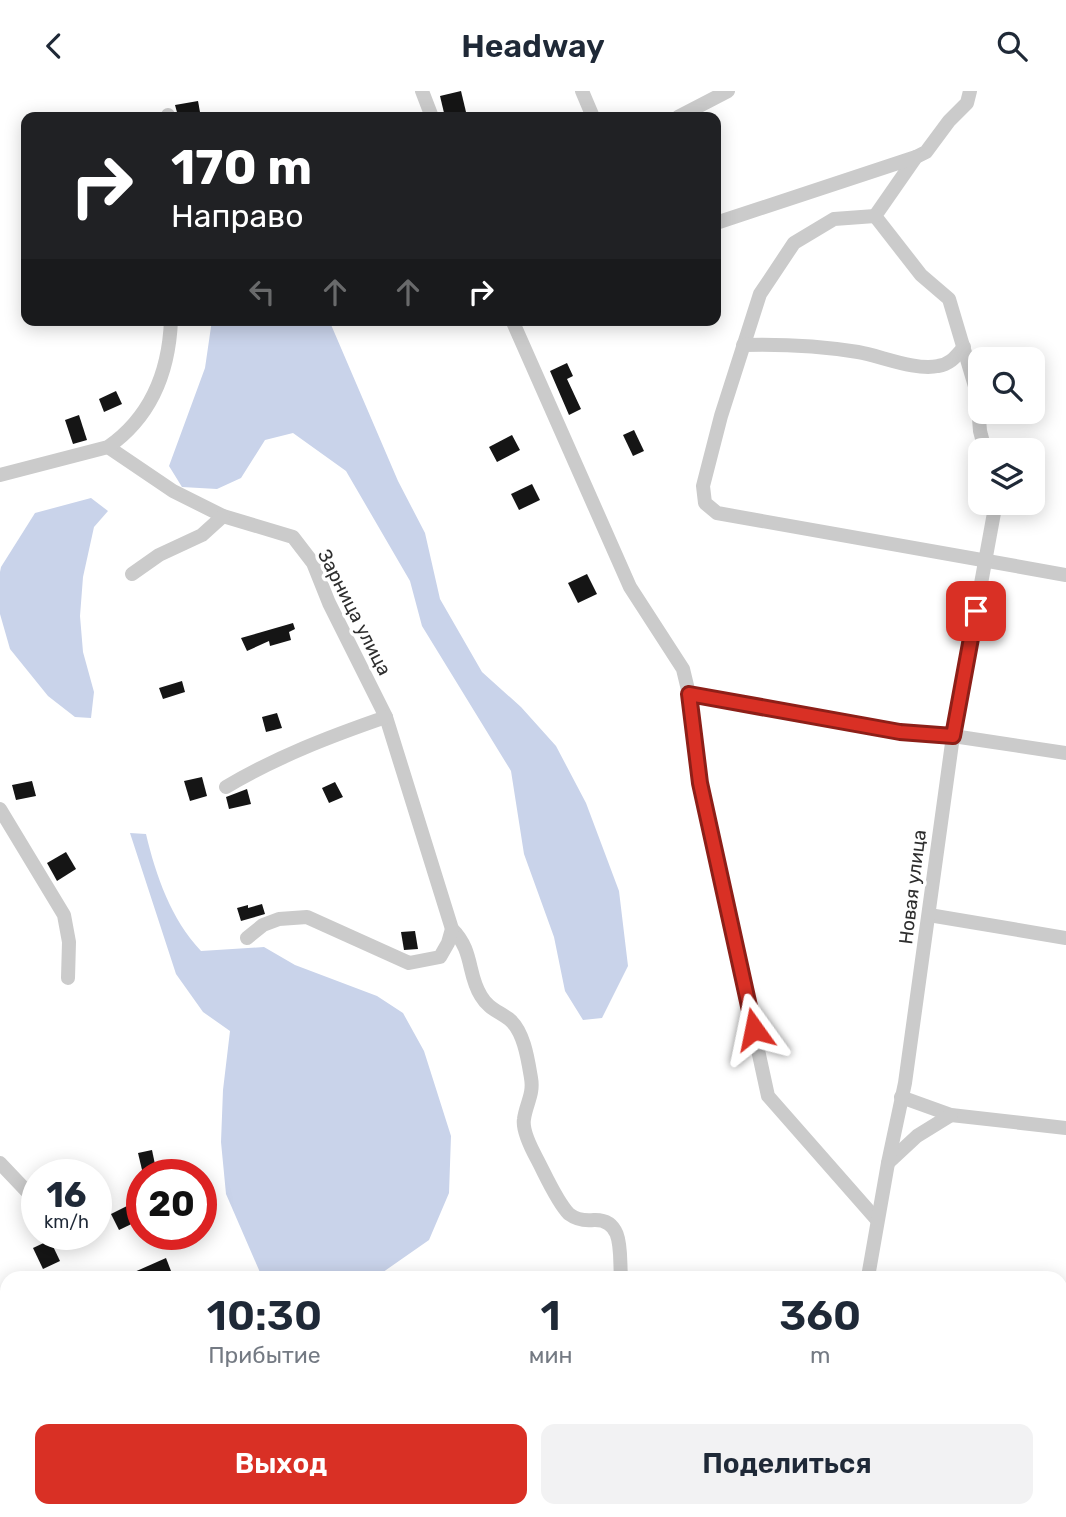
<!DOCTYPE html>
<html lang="ru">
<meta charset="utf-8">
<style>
:root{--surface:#fff;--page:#f2f2f3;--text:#1f2937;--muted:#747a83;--accent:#d93025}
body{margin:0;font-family:Rubik,sans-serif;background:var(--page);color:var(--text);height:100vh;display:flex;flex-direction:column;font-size:26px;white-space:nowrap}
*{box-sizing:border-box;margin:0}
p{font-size:23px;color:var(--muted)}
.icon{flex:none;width:38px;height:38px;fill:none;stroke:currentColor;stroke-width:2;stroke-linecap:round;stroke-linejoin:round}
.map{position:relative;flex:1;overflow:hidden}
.panel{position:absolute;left:0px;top:1180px;width:1068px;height:247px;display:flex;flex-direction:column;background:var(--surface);border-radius:21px 21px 0 0;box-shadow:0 4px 18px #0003}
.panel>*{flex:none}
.hud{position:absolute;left:21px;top:21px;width:700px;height:214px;border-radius:14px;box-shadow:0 4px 18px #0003;background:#202124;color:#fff;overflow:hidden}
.controls{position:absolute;left:968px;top:256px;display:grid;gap:14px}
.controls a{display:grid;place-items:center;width:77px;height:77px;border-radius:14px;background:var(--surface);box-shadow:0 4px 18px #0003;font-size:35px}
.speed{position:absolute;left:21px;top:1068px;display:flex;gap:14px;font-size:35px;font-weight:700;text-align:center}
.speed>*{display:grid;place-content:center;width:91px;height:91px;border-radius:50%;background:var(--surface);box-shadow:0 4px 18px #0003;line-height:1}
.speed small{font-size:18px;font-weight:400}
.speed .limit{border:10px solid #d22;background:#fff;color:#111}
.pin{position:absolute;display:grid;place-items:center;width:60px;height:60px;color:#fff;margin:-30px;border-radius:14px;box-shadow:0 4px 10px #0006}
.me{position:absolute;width:77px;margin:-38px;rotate:348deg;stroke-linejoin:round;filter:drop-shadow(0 0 5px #0008)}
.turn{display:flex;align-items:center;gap:24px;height:147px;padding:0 35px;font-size:32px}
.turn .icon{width:91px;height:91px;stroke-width:2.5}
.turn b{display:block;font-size:49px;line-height:60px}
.lanes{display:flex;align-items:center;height:66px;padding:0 35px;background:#0003;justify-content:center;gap:35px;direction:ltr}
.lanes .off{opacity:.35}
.eta{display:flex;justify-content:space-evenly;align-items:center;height:119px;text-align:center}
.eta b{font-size:42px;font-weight:600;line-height:49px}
.cta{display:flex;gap:14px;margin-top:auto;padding:14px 35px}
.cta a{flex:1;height:80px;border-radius:14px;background:var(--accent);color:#fff;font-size:28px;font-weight:600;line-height:80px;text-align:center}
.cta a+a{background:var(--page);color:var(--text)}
header{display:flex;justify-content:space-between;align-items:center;height:91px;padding:0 35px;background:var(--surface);font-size:32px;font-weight:600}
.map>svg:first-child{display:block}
</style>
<header><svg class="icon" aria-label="back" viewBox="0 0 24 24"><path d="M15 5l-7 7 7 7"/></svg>Headway<svg class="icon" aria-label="search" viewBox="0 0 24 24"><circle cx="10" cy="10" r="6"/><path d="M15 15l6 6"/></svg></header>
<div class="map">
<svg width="1066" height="1426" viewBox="0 0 1066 1426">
<rect width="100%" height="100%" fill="#fff"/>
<g fill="#c9d3ea">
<path d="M212,229H329L398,390L425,442L440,508L482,581L521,616L556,655L586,712L619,800L628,875L602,927L583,929L565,900L554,846L524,763L511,680L422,535L410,490L346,380L293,342L265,349L241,387L217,398L182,396L169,375L205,277Z"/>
<path d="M91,407L108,420L94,436L83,486L80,525L83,561L94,601L91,627L75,626L48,605L10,558L0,523V481L1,476L35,422Z"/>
<path d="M130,742L146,743C156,785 171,828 201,860L264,856L295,874L377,905L403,922L424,960L451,1045L449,1102L429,1149L376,1186H262L226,1103L221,1051L223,999L230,940L203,921L176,883Z"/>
</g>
<g fill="#151515">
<path d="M461,0L466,21L445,26L440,5Z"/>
<path d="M198,10L200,21L178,25L175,14Z"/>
<path d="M567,272L573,285L567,288L581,318L569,324L550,280Z"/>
<path d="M116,300L122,313L104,321L99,308Z"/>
<path d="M79,324L87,349L73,353L65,329Z"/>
<path d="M634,339L644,360L633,365L623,344Z"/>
<path d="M512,344L520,359L497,371L489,356Z"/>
<path d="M532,393L540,409L519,419L511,403Z"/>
<path d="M587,483L597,503L578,512L568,492Z"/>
<path d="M293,532L295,538L289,541L291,549L270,555L269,550L247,560L241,547Z"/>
<path d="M182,590L185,601L163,608L159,597Z"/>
<path d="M277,622L282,637L266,641L262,626Z"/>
<path d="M202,686L207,705L190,710L184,690Z"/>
<path d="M32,690L36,705L16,709L12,694Z"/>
<path d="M335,691L343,706L329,712L322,697Z"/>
<path d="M247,698L251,713L229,718L226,706Z"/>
<path d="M66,761L76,778L57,790L47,772Z"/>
<path d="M262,813L265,823L241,830L237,817L248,814V817Z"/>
<path d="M415,840L418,858L404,859L401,841Z"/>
<path d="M152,1059L157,1083H143L138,1062Z"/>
<path d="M135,1111L142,1128L119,1139L111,1123Z"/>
<path d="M50,1149L60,1170L43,1178L33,1157Z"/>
<path d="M166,1167L171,1180L157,1186H123Z"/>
</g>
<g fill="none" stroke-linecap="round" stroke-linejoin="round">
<g stroke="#cbcbcb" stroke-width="14">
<path d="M422,0L432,26"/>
<path d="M582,0L593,26"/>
<path d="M970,0L967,12L949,30L926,61L916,66L875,125L921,184L949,208L977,302L980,340L985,359"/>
<path d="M168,24V26"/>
<path d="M678,26L728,0"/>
<path d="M875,125L834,128L794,152L760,203L721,325L703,395L705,412L717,422L1066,484"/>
<path d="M716,132L916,66"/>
<path d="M512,229L630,496L683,578L689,603L900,641L953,645L1066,662"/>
<path d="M743,254C781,253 821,255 858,261C881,265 916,280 938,275C951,273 956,265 964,256"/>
<path d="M108,356L173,400L223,425L293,446L313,472L329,512L386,626L452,838C474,860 467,883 481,905C488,917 498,920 509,928C524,940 528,969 531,987C534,1003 526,1013 524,1028C522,1039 531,1057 537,1068C545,1083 557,1111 569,1123C577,1129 585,1130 594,1129C625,1128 619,1164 621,1186"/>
<path d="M0,384L108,356C151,326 169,280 171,229"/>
<path d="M132,483L159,464L202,444L223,425"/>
<path d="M689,603L700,692L768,1005L877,1129"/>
<path d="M226,696C276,666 331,645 386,626"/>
<path d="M0,718L64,824L69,851L68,887"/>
<path d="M929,824L1066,847"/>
<path d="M247,847L263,834L279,828L307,826L409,872L440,866L448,852L452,838"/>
<path d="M901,1006L951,1024L1066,1037"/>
<path d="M0,1072L37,1111"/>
<path d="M888,1072L917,1045L951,1024"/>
<path d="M868,1186L888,1072L905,992L953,645L996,411"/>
<path d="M1060,1269L1066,1270"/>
<path d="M0,1408L8,1426"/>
<path d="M501,1419V1426"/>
<path d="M199,1426L202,1419"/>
<path d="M599,1426V1419"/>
<path d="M834,1426L835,1419"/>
</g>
</g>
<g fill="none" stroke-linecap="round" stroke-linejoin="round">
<g stroke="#8d1f18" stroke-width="18">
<path id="route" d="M754,938L700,692L689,603L900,641L953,645L976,520"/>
</g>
<use href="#route" stroke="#d93025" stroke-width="12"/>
</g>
<g text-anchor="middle" stroke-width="7" stroke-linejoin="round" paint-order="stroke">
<g font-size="19" fill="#2e2e2e" stroke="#fff">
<text transform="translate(355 521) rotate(63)" y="7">Зарница улица</text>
<text transform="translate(912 796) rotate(-83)" y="7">Новая улица</text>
</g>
</g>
</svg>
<div class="controls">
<a><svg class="icon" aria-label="search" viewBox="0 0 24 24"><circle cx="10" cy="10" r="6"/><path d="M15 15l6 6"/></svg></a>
<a><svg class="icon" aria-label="layers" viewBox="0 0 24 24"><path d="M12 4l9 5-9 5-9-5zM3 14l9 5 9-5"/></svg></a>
</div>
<div class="speed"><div>16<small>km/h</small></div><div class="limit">20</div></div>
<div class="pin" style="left:976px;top:520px;background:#d93025"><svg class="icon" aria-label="arrive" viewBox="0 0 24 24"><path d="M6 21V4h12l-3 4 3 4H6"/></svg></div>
<svg class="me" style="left:754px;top:938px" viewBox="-20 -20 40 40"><path d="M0-17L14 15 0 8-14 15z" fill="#d93025" stroke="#fff" stroke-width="4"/></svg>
<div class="hud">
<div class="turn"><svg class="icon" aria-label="right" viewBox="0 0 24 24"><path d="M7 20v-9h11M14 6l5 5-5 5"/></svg><div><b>170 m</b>Направо</div></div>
<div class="lanes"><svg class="icon off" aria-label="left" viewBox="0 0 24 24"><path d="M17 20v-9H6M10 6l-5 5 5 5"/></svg><svg class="icon off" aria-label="ahead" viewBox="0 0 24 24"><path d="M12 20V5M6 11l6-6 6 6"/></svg><svg class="icon off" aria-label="ahead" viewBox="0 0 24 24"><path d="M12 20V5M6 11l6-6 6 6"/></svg><svg class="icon" aria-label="right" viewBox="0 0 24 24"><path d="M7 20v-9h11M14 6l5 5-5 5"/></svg></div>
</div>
<section class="panel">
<div class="eta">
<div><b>10:30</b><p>Прибытие</p></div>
<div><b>1</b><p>мин</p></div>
<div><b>360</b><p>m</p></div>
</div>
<div class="cta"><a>Выход</a><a>Поделиться</a></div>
</section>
</div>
